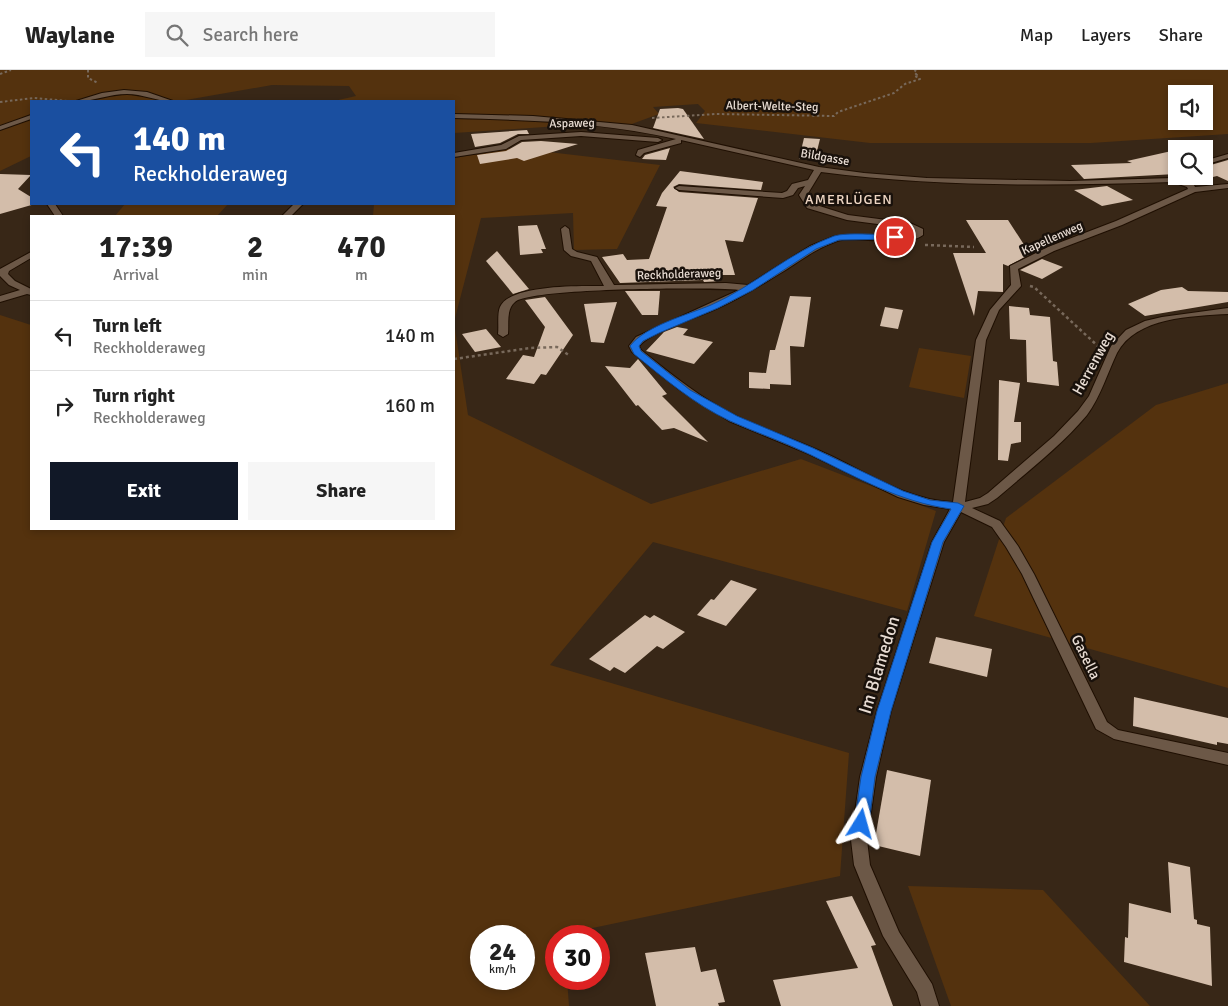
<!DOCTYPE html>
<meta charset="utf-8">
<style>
:root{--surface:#fff;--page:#f6f6f6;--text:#222;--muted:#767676;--line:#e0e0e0;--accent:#111827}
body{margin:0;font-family:Signika,sans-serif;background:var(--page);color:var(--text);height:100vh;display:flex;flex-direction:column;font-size:19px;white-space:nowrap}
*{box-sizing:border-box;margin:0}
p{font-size:16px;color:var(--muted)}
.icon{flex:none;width:28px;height:28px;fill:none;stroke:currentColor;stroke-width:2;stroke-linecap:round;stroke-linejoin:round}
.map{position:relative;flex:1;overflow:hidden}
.details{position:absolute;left:30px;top:145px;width:425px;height:315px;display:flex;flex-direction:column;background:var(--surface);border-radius:0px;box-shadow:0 2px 8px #0003}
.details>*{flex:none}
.hud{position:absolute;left:30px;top:30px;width:425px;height:105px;border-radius:0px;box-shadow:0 2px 8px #0003;background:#1a4fa0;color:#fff;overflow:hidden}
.controls{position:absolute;left:1168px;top:15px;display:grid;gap:10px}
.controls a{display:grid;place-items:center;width:45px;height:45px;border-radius:0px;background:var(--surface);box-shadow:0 2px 8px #0003;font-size:25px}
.speed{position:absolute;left:470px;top:855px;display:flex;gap:10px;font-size:25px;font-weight:700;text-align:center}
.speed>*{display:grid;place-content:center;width:65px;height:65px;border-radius:50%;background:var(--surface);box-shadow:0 2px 8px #0003;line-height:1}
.speed small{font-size:12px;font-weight:400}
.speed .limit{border:8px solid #d22;background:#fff;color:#111}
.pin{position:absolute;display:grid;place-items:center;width:42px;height:42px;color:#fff;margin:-21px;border:2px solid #fff;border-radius:50%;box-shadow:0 1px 5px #0007}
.me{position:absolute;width:55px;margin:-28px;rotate:8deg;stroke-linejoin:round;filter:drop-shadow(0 0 4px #0008)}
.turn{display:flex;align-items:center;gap:18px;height:105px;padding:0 20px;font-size:22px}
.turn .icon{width:65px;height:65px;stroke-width:2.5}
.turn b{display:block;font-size:35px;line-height:42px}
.eta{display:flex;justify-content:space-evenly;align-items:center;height:85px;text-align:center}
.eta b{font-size:30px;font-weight:700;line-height:35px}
.action{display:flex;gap:10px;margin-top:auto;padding:10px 20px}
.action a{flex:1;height:58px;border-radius:0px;background:var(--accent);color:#fff;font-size:20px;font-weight:700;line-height:58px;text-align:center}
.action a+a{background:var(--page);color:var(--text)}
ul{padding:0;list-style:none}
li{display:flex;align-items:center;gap:15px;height:70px;padding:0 20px;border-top:1px solid var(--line)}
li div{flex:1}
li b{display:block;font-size:19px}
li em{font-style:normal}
header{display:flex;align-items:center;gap:30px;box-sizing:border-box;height:70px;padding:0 25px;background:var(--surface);border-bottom:1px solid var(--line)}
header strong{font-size:24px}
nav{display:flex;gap:28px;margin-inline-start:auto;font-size:18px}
.search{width:350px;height:45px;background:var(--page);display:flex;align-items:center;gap:12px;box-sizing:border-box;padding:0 18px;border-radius:0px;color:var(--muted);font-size:19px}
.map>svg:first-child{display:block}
</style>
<header>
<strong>Waylane</strong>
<div class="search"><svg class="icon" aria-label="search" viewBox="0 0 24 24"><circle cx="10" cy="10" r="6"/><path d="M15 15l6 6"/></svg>Search here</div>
<nav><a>Map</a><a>Layers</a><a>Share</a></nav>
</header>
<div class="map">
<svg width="1228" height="936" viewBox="0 0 1228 936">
<rect width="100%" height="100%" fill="#382717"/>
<g fill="#54320e" fill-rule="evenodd">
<path d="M0,0H1228V64L1091,73H870L696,53L705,41L698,34L653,37L659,44L629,55L603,53L454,63V31H334L356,26L349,16L272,15L180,31H31V86L0,101ZM1176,24H1204V51H1176Z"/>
<path d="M514,78L660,95L617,179L574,180L573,143L481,148L454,252L468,345L651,434L801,389L936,441L907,541L653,472L550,595L849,683L840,806L564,864V866H556V909H567L569,936H0V245L31,255V459H454V146H373L374,134H454V88ZM481,866H524V909H481Z"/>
<path d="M125,134H228L217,146H115Z"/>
<path d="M919,278L971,286L964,328L909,317Z"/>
<path d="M1228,313V618L974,546L1006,448L1156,335Z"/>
<path d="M908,816L1043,820L1150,936H951Z"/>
</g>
<g fill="#d3bdaa">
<path d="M678,38L683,39L704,69L653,58L660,39Z"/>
<path d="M527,60L529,64H518L500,73L475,77L471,64Z"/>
<path d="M804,68L820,69L815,89H799Z"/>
<path d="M541,71L578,74L524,91L517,88L480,94L477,85L506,81L522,72Z"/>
<path d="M670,78L666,90L642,89L645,85Z"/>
<path d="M1176,80V104L1084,109L1071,95L1132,93L1127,91Z"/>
<path d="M1228,90V111L1217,106L1209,108L1204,105V97Z"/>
<path d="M680,101L763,112L761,120L679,114L673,117L679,122L758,128L743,172L725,170L735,205H719L721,211L704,212L703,210L620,213L602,187L623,184L627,190L649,189L667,137L656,136L662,123Z"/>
<path d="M0,104L31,105L18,119L31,127V134H35L0,144Z"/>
<path d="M1107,116L1133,130L1102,136L1074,120Z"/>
<path d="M966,150H1008L1030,184L1008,196L1003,194V222L978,221L974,246L953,183H986Z"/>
<path d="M537,155L546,179H541L543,183L520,185L518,156Z"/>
<path d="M497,181L529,219L513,224L486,191Z"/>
<path d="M1042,189L1063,197L1042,209L1020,200Z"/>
<path d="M1182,217L1188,221L1228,222V232L1145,246L1128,234L1161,220Z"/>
<path d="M625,221H660L658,245H642Z"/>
<path d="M790,226L811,227L804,277L790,276L791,315L770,314V319L749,318V302L766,303L770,280H775Z"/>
<path d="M545,227L573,265L546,305L541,304L534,314L506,309L523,285L534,287L545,257L525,230Z"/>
<path d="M617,232L604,273L591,272L584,234Z"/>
<path d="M1009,236L1029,238L1030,245L1050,247L1053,291L1057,292L1059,316L1027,312L1026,270L1010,269Z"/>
<path d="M885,237L903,240L898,259L880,256Z"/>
<path d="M677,257L688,259L683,265L713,272L694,294L646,281L664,262Z"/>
<path d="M486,259L501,277L475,282L462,264Z"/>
<path d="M638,289L667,324L662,326L708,372L674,358L662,360L638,335L636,336L605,296L630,298Z"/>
<path d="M999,310L1020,313L1014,352H1021V372L1011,374L1008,391L998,390Z"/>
<path d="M731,510L757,519L726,556L697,545L711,529L714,530Z"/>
<path d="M645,545L650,548L654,545L685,562L663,579L657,576L625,603L614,597L610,601L589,589Z"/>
<path d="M936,567L992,579L987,607L929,593Z"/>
<path d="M1134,627L1228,648V674L1217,672V675L1133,656Z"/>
<path d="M887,700L931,710L920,786L874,775Z"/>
<path d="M1168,792L1190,797L1194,849L1197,850V854L1210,857L1212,916L1124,892L1125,867L1128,868L1129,833L1171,843Z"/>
<path d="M852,826L876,875L871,876L893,936H781L773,910L858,898L826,831Z"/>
<path d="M695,877L701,902L716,899L725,932L718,933L719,936H656L645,883Z"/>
</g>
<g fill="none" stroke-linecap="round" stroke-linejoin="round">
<g stroke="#1f0f02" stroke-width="2">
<g id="minor">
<path d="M124,20L147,22L173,31C158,32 143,24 127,24C109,24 92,32 76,31L102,23Z"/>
<path d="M454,44L533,46L632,55L819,97L864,103L927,108L1070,111L1173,108L1193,113L1195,117L1228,114V118L1195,122L1122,155L1054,181L1018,199L1021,216L999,240L986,270L965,432L980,428L988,423L1054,366L1078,341L1089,326L1111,276L1126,260L1145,251L1162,247L1228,238V244C1192,246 1136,247 1117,283C1107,304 1101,326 1087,345C1061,376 1027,402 997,428L988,434L972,438L1000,451L1018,476L1034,504L1107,652L1118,660L1228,683V695L1114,669L1096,659L1022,504L1006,477L992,457L961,442L944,472L891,641L876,707L867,770L870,795L899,862L932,914L939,936H921L917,922L883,866L854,795L851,770L860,707L877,641L932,472L950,439L924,435L898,427L809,384L729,351L680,320L632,282L629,276L636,267L739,220C710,217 531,218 515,232C506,239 509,254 508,264L503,267L498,264C499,256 497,244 500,237C510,214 583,216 604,216L591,191L571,186L564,180L561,159L565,156L569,159L572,179L577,182L597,187L614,215L726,213L748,215L810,176L835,166L910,164L915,162L908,158L847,150L807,138L799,125L805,116L798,118L793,125L783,128L679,120L675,118L679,116L782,123L787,121L792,114L808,110L814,100L681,70V73L644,83L640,87L636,85L638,80L676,69C602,52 530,50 454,48ZM821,102C938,117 1055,116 1173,112L1187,117L1188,119L1116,151L1048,177L1010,196L1011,215L990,240L976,270L953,432C909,431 867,403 829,385C799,371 768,361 738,347C703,330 672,305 641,280L639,276C652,261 697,248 718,238C741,228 762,214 784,201C801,190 817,178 837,171C858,165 907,178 923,165V159L910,153L848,145L813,134L807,125Z"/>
<path d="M31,45V49L0,60V56Z"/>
<path d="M581,62L658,68L662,70L658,72L581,66L521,70L506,79L454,87V83L501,75L519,66Z"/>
<path d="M1228,84V88L1204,95V91Z"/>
<path d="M47,134H55L63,146H55Z"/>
<path d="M294,134H303L291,146H282Z"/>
<path d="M31,182V188L9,201L8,204L15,211L31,219V225L27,224L0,232V226L20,220L9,215L0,206V199Z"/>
</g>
</g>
<g stroke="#78695b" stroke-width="2" stroke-dasharray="2.5 2.5" stroke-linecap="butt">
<path d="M88,0V8L98,13"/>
<path d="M0,4L11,0"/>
<path d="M0,32L34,28L68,31"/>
<path d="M652,48L716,44L834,46L838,42L894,23L905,14L920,9L915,6L917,5L914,2L916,0"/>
</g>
<g stroke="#78695b" stroke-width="2.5" stroke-dasharray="3 3" stroke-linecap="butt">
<path d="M925,175L974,177"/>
<path d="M1030,216L1034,217L1100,278"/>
<path d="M454,289L530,278L557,277L570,286"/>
</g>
<use href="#minor" fill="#6c5847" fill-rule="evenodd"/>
</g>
<path fill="#1a73e8" stroke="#114b97" d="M895,165L899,167L898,169L839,170L816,179L753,220L718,238L659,263L643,271L639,276L641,281L690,320L737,346L813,378L903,421L930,430L958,433L964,436L943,472L891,641L875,707L869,754L867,758L861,760L856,758L854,754L861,707L877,641L932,472L951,439C900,432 856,407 811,385C784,372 757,363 730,351C694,334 665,309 634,284L630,276C645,256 687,245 711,235C754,216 790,182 834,166C847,162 880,165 895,165Z"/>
<g text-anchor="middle" stroke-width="5" stroke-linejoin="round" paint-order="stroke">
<g font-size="12" fill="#e8dcd3" stroke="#19110b">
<text transform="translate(772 36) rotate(1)" y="4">Albert-Welte-Steg</text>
<text transform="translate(572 53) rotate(-1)" y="4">Aspaweg</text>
<text transform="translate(825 87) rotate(10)" y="4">Bildgasse</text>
<text transform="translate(1052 168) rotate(-24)" y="4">Kapellenweg</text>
<text transform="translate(679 204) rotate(-2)" y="4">Reckholderaweg</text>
</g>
<g font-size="14" letter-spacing="1" fill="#eed6c3" stroke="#19110b">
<text x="849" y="134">AMERLÜGEN</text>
</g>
<g font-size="15" fill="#e8dcd3" stroke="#19110b">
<text transform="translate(1093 293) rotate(-61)" y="5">Herrenweg</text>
<text transform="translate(1086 587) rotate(64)" y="5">Gasella</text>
</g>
<g font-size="18" fill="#e8dcd3" stroke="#19110b">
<text transform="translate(879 595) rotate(-73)" y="6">Im Blamedon</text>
</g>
</g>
</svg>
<div class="controls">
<a><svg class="icon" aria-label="sound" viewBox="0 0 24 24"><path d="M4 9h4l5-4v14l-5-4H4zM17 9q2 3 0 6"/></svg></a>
<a><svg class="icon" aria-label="search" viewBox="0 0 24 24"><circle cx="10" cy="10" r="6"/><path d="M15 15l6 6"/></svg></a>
</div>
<div class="speed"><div>24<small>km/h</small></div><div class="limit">30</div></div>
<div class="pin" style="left:895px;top:167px;background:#d93025"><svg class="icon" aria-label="arrive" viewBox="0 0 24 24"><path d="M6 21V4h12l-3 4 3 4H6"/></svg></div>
<svg class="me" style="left:861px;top:754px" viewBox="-20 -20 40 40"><path d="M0-17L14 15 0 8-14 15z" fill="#1a73e8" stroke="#fff" stroke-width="4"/></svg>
<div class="hud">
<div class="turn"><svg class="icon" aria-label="left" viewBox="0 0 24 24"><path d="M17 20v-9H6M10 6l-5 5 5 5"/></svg><div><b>140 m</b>Reckholderaweg</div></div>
</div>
<section class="details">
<div class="eta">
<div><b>17:39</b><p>Arrival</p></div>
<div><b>2</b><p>min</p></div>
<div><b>470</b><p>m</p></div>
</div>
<ul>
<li><svg class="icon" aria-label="left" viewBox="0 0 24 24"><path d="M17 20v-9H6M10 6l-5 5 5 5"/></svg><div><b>Turn left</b><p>Reckholderaweg</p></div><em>140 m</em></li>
<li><svg class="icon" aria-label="right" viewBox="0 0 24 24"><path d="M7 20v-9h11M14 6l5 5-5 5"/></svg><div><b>Turn right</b><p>Reckholderaweg</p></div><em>160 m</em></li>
</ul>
<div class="action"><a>Exit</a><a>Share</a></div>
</section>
</div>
